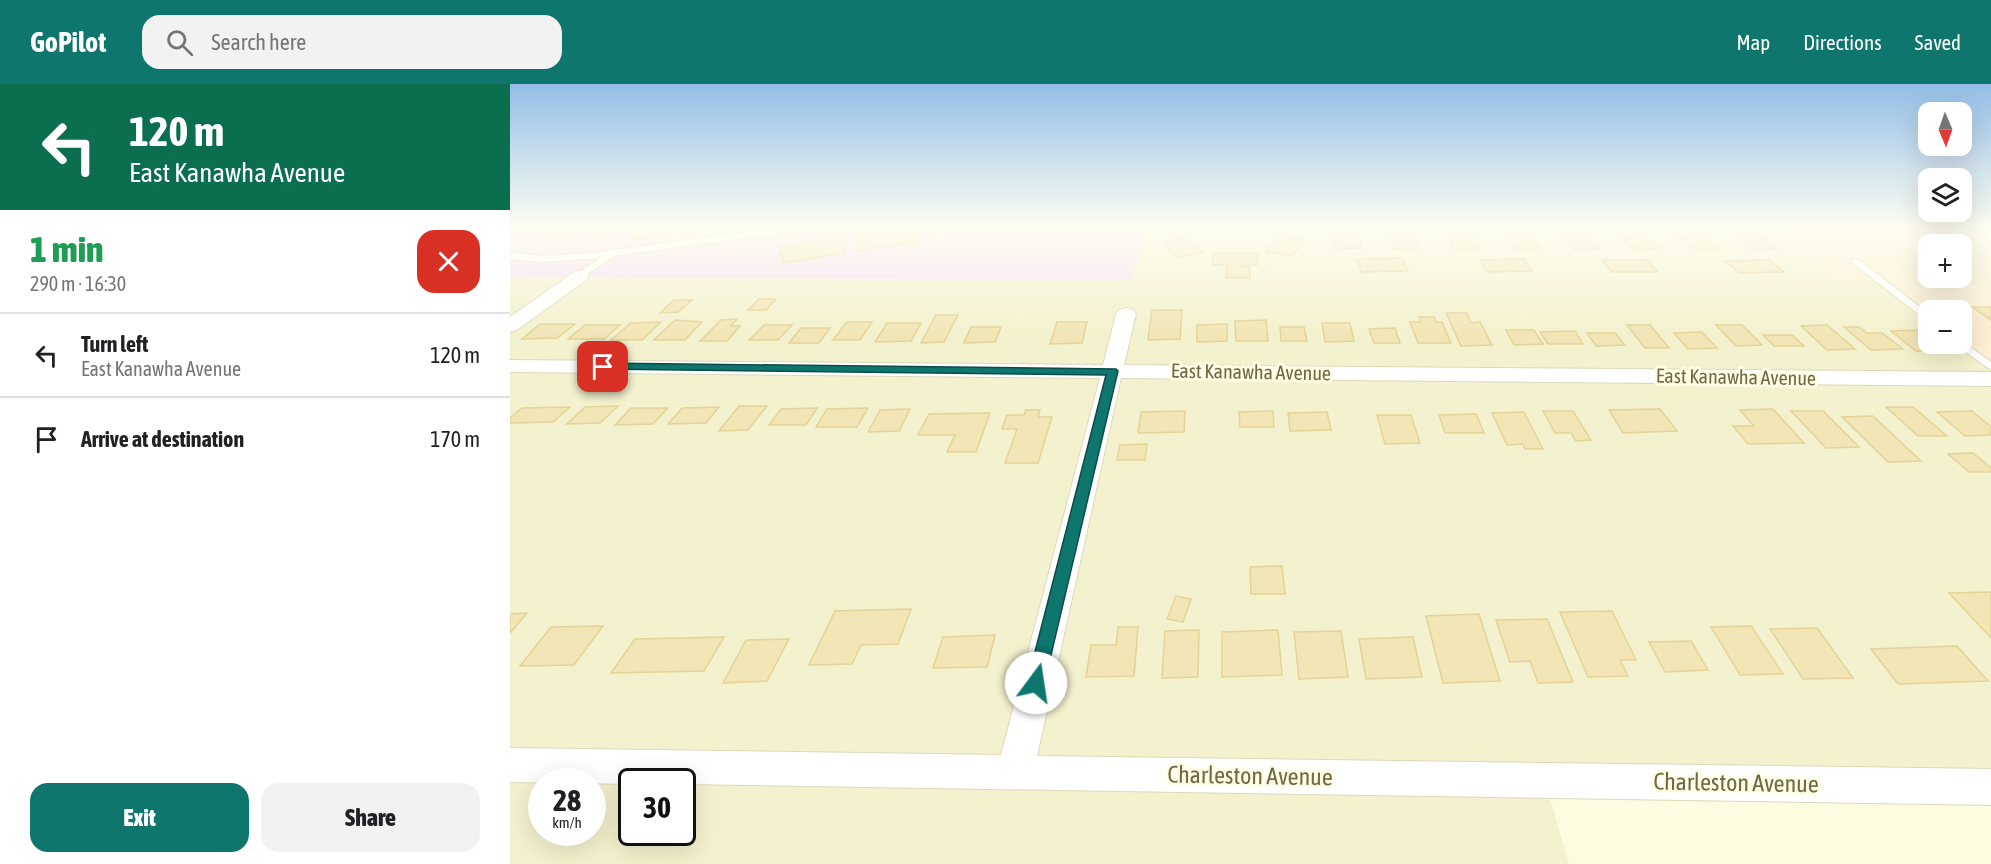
<!DOCTYPE html>
<meta charset="utf-8">
<style>
:root{--surface:#fff;--page:#f2f2f2;--text:#202124;--muted:#757577;--line:#e0e0e0;--accent:#0f766e}
body{margin:0;font-family:"Asap Condensed",sans-serif;background:var(--page);color:var(--text);height:100vh;display:flex;flex-direction:column;font-size:22px;white-space:nowrap}
*{box-sizing:border-box;margin:0}
p{font-size:20px;color:var(--muted)}
.icon{flex:none;width:33px;height:33px;fill:none;stroke:currentColor;stroke-width:2;stroke-linecap:round;stroke-linejoin:round}
.map{position:relative;flex:1;overflow:hidden}
.side{display:flex;flex-direction:column;background:var(--surface);width:510px}
.side>*{flex:none}
.hud{background:#0b6e4f;color:#fff;overflow:hidden}
.needle{width:39px;rotate:178deg}
.controls{position:absolute;left:1408px;top:18px;display:grid;gap:12px}
.controls a{display:grid;place-items:center;width:54px;height:54px;border-radius:12px;background:var(--surface);box-shadow:0 6px 24px #0002;font-size:30px}
.speed{position:absolute;left:18px;top:684px;display:flex;gap:12px;font-size:30px;font-weight:700;text-align:center}
.speed>*{display:grid;place-content:center;width:78px;height:78px;border-radius:50%;background:var(--surface);box-shadow:0 6px 24px #0002;line-height:1}
.speed small{font-size:15px;font-weight:400}
.speed .limit{border:3px solid #111;border-radius:9px;background:#fff;color:#111}
.pin{position:absolute;display:grid;place-items:center;width:51px;height:51px;color:#fff;margin:-26px;border-radius:12px;box-shadow:0 3px 9px #0006}
.me{position:absolute;width:66px;margin:-33px;rotate:14deg;stroke-linejoin:round;filter:drop-shadow(0 0 4px #0008)}
.turn{display:flex;align-items:center;gap:21px;height:126px;padding:0 30px;font-size:27px}
.turn .icon{width:78px;height:78px;stroke-width:2.5}
.turn b{display:block;font-size:42px;line-height:51px}
.round{display:grid;place-items:center;flex:none;width:63px;height:63px;border-radius:18px;background:var(--page)}
.head{display:flex;align-items:center;justify-content:space-between;height:102px;padding:0 30px}
h1{font-size:36px;font-weight:800;line-height:45px;color:#1e9e55}
.action{display:flex;gap:12px;margin-top:auto;padding:12px 30px}
.action a{flex:1;height:69px;border-radius:18px;background:var(--accent);color:#fff;font-size:24px;font-weight:800;line-height:69px;text-align:center}
.action a+a{background:var(--page);color:var(--text)}
ul{padding:0;list-style:none}
li{display:flex;align-items:center;gap:18px;height:84px;padding:0 30px;border-top:2px solid var(--line)}
li div{flex:1}
li b{display:block;font-size:22px}
li em{font-style:normal}
header{display:flex;align-items:center;gap:36px;box-sizing:border-box;height:84px;padding:0 30px;background:var(--accent);color:#fff}
header strong{font-size:28px}
nav{display:flex;gap:33px;margin-inline-start:auto;font-size:21px}
.search{width:420px;height:54px;background:var(--page);display:flex;align-items:center;gap:15px;box-sizing:border-box;padding:0 21px;border-radius:18px;color:var(--muted);font-size:22px}
main{display:flex;flex:1;min-height:0}
.map>svg:first-child{display:block}
</style>
<header>
<strong>GoPilot</strong>
<div class="search"><svg class="icon" aria-label="search" viewBox="0 0 24 24"><circle cx="10" cy="10" r="6"/><path d="M15 15l6 6"/></svg>Search here</div>
<nav><a>Map</a><a>Directions</a><a>Saved</a></nav>
</header>
<main>
<section class="side">
<div class="hud">
<div class="turn"><svg class="icon" aria-label="left" viewBox="0 0 24 24"><path d="M17 20v-9H6M10 6l-5 5 5 5"/></svg><div><b>120 m</b>East Kanawha Avenue</div></div>
</div>
<div class="head"><div><h1>1 min</h1><p>290 m · 16:30</p></div><a class="round" style="background:#d93025;color:#fff"><svg class="icon" aria-label="close" viewBox="0 0 24 24"><path d="M6 6l12 12M18 6L6 18"/></svg></a></div>
<ul>
<li><svg class="icon" aria-label="left" viewBox="0 0 24 24"><path d="M17 20v-9H6M10 6l-5 5 5 5"/></svg><div><b>Turn left</b><p>East Kanawha Avenue</p></div><em>120 m</em></li>
<li><svg class="icon" aria-label="arrive" viewBox="0 0 24 24"><path d="M6 21V4h12l-3 4 3 4H6"/></svg><div><b>Arrive at destination</b></div><em>170 m</em></li>
</ul>
<div class="action"><a>Exit</a><a>Share</a></div>
</section>
<div class="map">
<svg width="1481" height="780" viewBox="0 0 1481 780">
<rect width="100%" height="100%" fill="#fcfce0"/>
<path fill="#f4f1ce" fill-rule="evenodd" d="M637,142H1258L1326,197H1371L1419,235V260H1451L1481,283V703L1035,697L1059,780H0V193L621,196ZM32,698H82V748H32ZM122,698H172V748H122Z"/>
<path fill="#fdf0d3" fill-rule="evenodd" d="M1258,142H1481V283L1451,260L1452,226H1419V235L1371,197H1326ZM1419,160H1452V194H1419Z"/>
<path fill="#f8ddf7" d="M0,142H637L621,196L0,193Z"/>
<g fill="#f2e6b7" stroke="#e4d397" stroke-width="1.5">
<path d="M44,142H66L61,151L36,155Z"/>
<path d="M124,142H187L186,146L125,155L128,147H121Z"/>
<path d="M423,142H475L424,149Z"/>
<path d="M654,142H679V148H653Z"/>
<path d="M405,143L406,158L347,167L345,149Z"/>
<path d="M846,146L852,164L825,165L820,147Z"/>
<path d="M878,147H902L910,165H885Z"/>
<path d="M1050,147H1075L1090,165L1064,166Z"/>
<path d="M1107,147H1132L1150,165L1124,166Z"/>
<path d="M1188,147L1209,166H1184L1164,148Z"/>
<path d="M1246,147L1269,165L1243,166L1222,148Z"/>
<path d="M936,148H961L970,165H944Z"/>
<path d="M993,148H1018L1030,165L1005,166Z"/>
<path d="M336,151L335,169L272,179L273,171H270L271,162L312,157V154Z"/>
<path d="M771,151L796,155L782,172L756,168Z"/>
<path d="M676,153L693,168L669,174L652,158Z"/>
<path d="M703,169H748L747,181H733L732,183H740V194H716L717,181H702Z"/>
<path d="M892,174L898,187L851,188L847,175Z"/>
<path d="M1014,175L1022,187L977,188L970,176Z"/>
<path d="M1092,176H1137L1148,188H1102Z"/>
<path d="M1259,176L1274,188L1229,189L1215,177Z"/>
<path d="M249,215H266L256,226H238Z"/>
<path d="M164,216H182L168,228L150,229Z"/>
<path d="M1462,223H1481V236Z"/>
<path d="M642,226H672L670,255L638,256Z"/>
<path d="M936,229H957L961,239L970,238L982,261L951,262Z"/>
<path d="M426,231H448L434,258L411,259Z"/>
<path d="M909,233H924L926,238H932L941,259H908L900,238H911Z"/>
<path d="M227,235L221,242H230L217,257H190L211,236Z"/>
<path d="M165,236L192,238L175,256H144Z"/>
<path d="M756,236L758,257H726L725,237Z"/>
<path d="M151,238L132,256H101L121,239Z"/>
<path d="M337,238H362L350,256H323Z"/>
<path d="M547,238H577L572,259L540,260Z"/>
<path d="M377,239H411L401,257L365,258Z"/>
<path d="M812,239H840L844,257L815,258Z"/>
<path d="M30,240H65L47,254L12,255Z"/>
<path d="M717,240V257L687,258V241Z"/>
<path d="M75,241H110L94,255H58Z"/>
<path d="M254,241H282L268,256H239Z"/>
<path d="M1117,241H1140L1159,264H1135Z"/>
<path d="M1206,241H1232L1252,261L1226,262Z"/>
<path d="M1317,241L1345,265L1317,266L1291,242Z"/>
<path d="M461,243H491L485,258L454,259Z"/>
<path d="M770,243H794L797,257H771Z"/>
<path d="M1334,243H1349L1357,249H1372L1393,265L1361,266Z"/>
<path d="M291,244H320L309,259H279Z"/>
<path d="M885,244L890,259H864L859,245Z"/>
<path d="M996,246H1024L1033,260L1004,261Z"/>
<path d="M1411,246L1419,252V260H1429L1437,266L1406,267L1381,247Z"/>
<path d="M1065,247L1073,260H1038L1030,248Z"/>
<path d="M1192,248L1207,264L1178,265L1164,249Z"/>
<path d="M1077,249H1105L1115,261L1086,262Z"/>
<path d="M1253,251H1282L1294,262H1264Z"/>
<path d="M108,322L90,339L57,340L75,323Z"/>
<path d="M229,322H257L238,346L209,347Z"/>
<path d="M60,323L43,338L0,339V334L12,324Z"/>
<path d="M209,323L196,339L158,340L172,324Z"/>
<path d="M1376,323H1403L1437,352H1408Z"/>
<path d="M121,324H158L143,340L105,341Z"/>
<path d="M307,324L296,341H259L271,325Z"/>
<path d="M358,324L347,343H306L317,325Z"/>
<path d="M400,325L389,347L358,348L370,326Z"/>
<path d="M1150,325L1167,347L1113,349L1099,326Z"/>
<path d="M1263,325L1294,359L1238,360L1223,342H1244L1230,326Z"/>
<path d="M516,326H530L528,333H542L528,379H495L507,345H492L497,331H514Z"/>
<path d="M675,327L674,348L628,349L631,328Z"/>
<path d="M763,327L764,343H730L729,328Z"/>
<path d="M1033,327H1063L1081,356L1066,357L1061,349H1045Z"/>
<path d="M1281,327H1313L1349,363L1316,364Z"/>
<path d="M1462,327L1481,343V351L1455,352L1427,328Z"/>
<path d="M817,328L821,346L780,347L778,329Z"/>
<path d="M1014,328L1033,365H1015L1013,360L997,361L982,329Z"/>
<path d="M480,329L466,368H437L445,351H408L419,330Z"/>
<path d="M966,330L974,349H935L929,331Z"/>
<path d="M867,331H901L910,359L875,360Z"/>
<path d="M1363,332L1411,377L1378,378L1332,333Z"/>
<path d="M637,360L635,376H607L610,361Z"/>
<path d="M1463,369L1481,384V388H1459L1438,370Z"/>
<path d="M772,482L775,510H741L740,483Z"/>
<path d="M1481,508V554L1439,509Z"/>
<path d="M666,512L681,515L673,538L657,535Z"/>
<path d="M401,525L388,560L351,561L342,580L299,581L325,527Z"/>
<path d="M1102,527L1126,576H1110L1118,592L1078,593L1050,528Z"/>
<path d="M17,529L0,549V530Z"/>
<path d="M969,530L990,597L933,599L916,532Z"/>
<path d="M1037,535L1063,598L1028,599L1020,577L1000,578L986,536Z"/>
<path d="M93,542L64,581L10,582L41,543Z"/>
<path d="M1241,542L1273,590L1230,591L1201,543Z"/>
<path d="M608,543H628L624,592L576,593L581,561H606Z"/>
<path d="M1307,544L1343,594L1293,595L1260,545Z"/>
<path d="M689,546L688,593L652,594L655,547Z"/>
<path d="M768,546L772,591L712,593V548Z"/>
<path d="M831,547L838,593L789,595L784,548Z"/>
<path d="M485,551L477,583L423,584L433,553Z"/>
<path d="M214,553L194,587L101,589L125,555Z"/>
<path d="M903,553L912,593L856,595L849,555Z"/>
<path d="M279,555L257,597L213,599L236,556Z"/>
<path d="M1181,557L1198,586L1155,588L1139,558Z"/>
<path d="M1447,562L1478,597L1388,600L1361,565Z"/>
</g>
<g fill="none" stroke-linecap="round" stroke-linejoin="round">
<g stroke="#ddd9b9" stroke-width="2">
<g id="lane">
<path d="M3,142H12L0,152V145Z"/>
<path d="M281,142H303L299,145L104,172L70,195L65,192L67,190L90,174L32,178L0,175V169L32,172L83,169Z"/>
<path d="M1342,175H1348L1419,230V238L1342,179Z"/>
<path d="M1452,257L1481,278V286L1447,262L1446,260H1452Z"/>
</g>
</g>
<g stroke="#ddd9b9" stroke-width="2">
<g id="street">
<path d="M70,187L76,188L79,192L76,196L7,246L0,248V233L64,188Z"/>
<path d="M616,224L623,226L626,230L614,281L1481,288V302L611,294L527,672L1481,685V721L172,700V698H122V700L0,698V664L491,671L590,294L0,288V276L593,281L606,230L609,226Z"/>
</g>
</g>
<g stroke="#fff" stroke-width="2">
<path id="primary" d="M1459,142H1481V155L1462,146Z"/>
</g>
<path stroke="#d6c99b" stroke-width="3" stroke-dasharray="1 3" stroke-linecap="butt" d="M79,156L93,147"/>
<use href="#lane" fill="#fff" fill-rule="evenodd"/>
<use href="#street" fill="#fff" fill-rule="evenodd"/>
<use href="#primary" fill="#f9fc97" fill-rule="evenodd"/>
</g>
<linearGradient id="sky" x2="0" y2="1"><stop stop-color="#93bde7"/><stop offset="0.57" stop-color="#fefef1"/><stop offset="1" stop-color="#fefef1" stop-opacity="0"/></linearGradient>
<rect width="1481" height="251" fill="url(#sky)"/>
<path fill="#0f766e" stroke="#0a4d48" stroke-width="1.5" d="M93,279L606,285L608,287L533,605L526,607L520,605L517,599L596,291L89,285V280Z"/>
<g text-anchor="middle" stroke-width="6" stroke-linejoin="round" paint-order="stroke">
<g font-size="20" fill="#726847" stroke="#ffffe6">
<text transform="translate(741 288) rotate(1)" y="7">East Kanawha Avenue</text>
<text transform="translate(1226 293) rotate(1)" y="7">East Kanawha Avenue</text>
</g>
<g font-size="24" fill="#726847" stroke="#ffffe6">
<text transform="translate(740 692) rotate(1)" y="8">Charleston Avenue</text>
<text transform="translate(1226 699) rotate(1)" y="8">Charleston Avenue</text>
</g>
</g>
</svg>
<div class="controls">
<a><svg class="needle" viewBox="-14 -14 28 28"><path d="M0-13l5 13h-10z" fill="#e53935"/><path d="M0 13l5-13h-10z" fill="#757577"/></svg></a>
<a><svg class="icon" aria-label="layers" viewBox="0 0 24 24"><path d="M12 4l9 5-9 5-9-5zM3 14l9 5 9-5"/></svg></a>
<a>+</a>
<a>−</a>
</div>
<div class="speed"><div>28<small>km/h</small></div><div class="limit">30</div></div>
<div class="pin" style="left:93px;top:283px;background:#d93025"><svg class="icon" aria-label="arrive" viewBox="0 0 24 24"><path d="M6 21V4h12l-3 4 3 4H6"/></svg></div>
<svg class="me" style="left:526px;top:599px" viewBox="-20 -20 40 40"><circle r="19" fill="#fff"/><path d="M0-13L10 11 0 6-10 11z" fill="#0f766e"/></svg>
</div>
</main>
